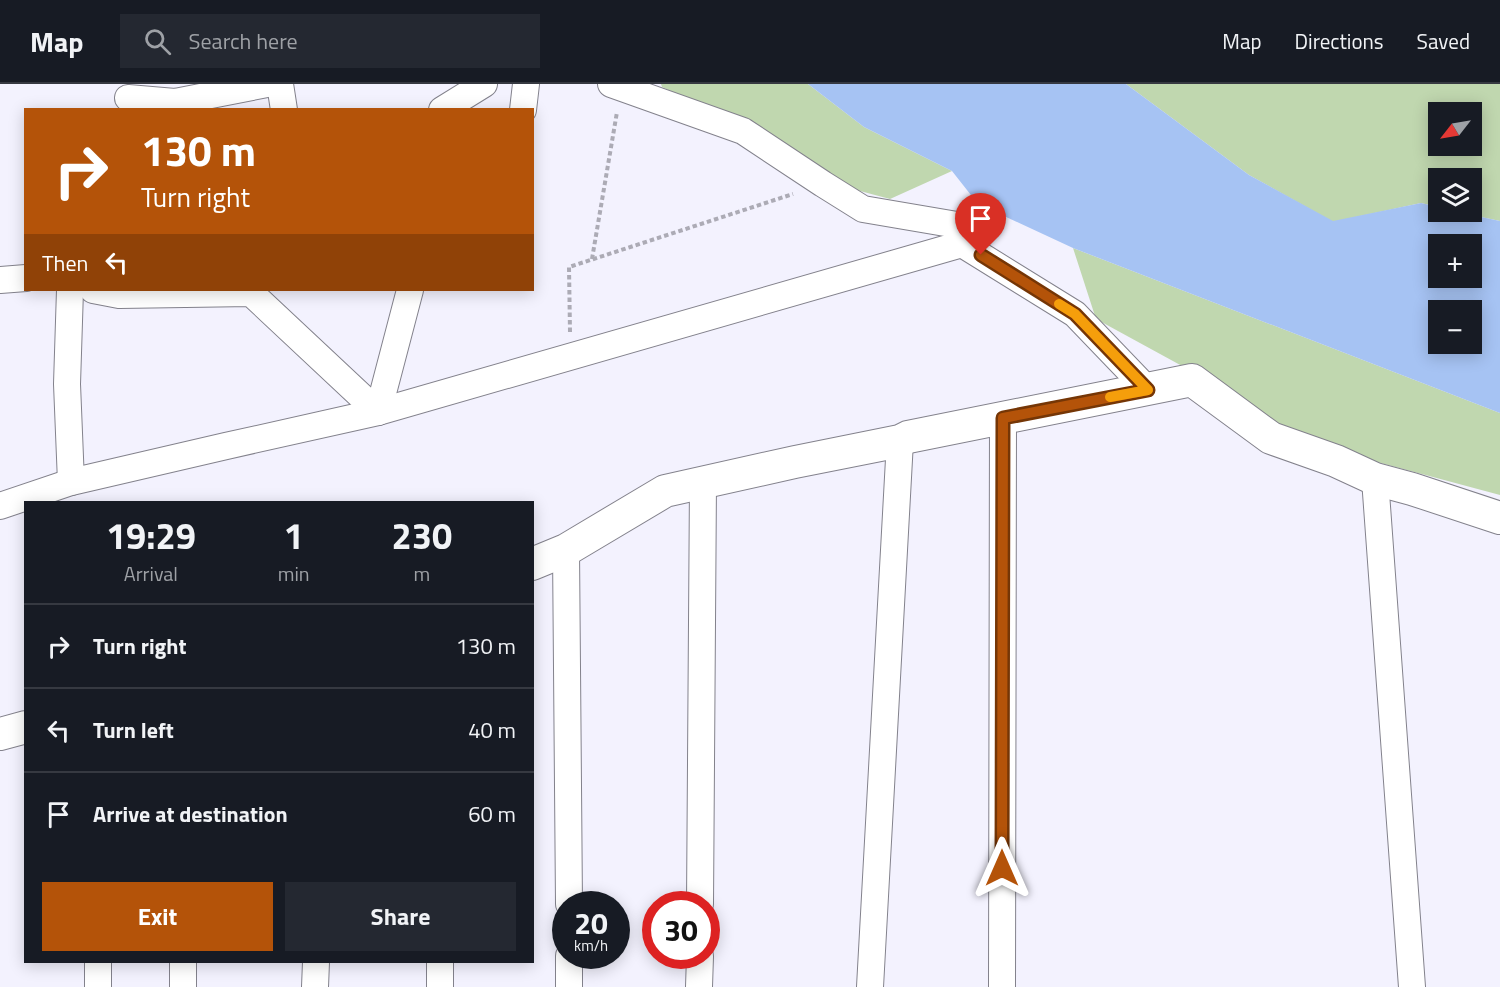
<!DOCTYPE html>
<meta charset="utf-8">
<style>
:root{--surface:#171b24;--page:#242831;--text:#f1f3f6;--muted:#9ea1a6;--line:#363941;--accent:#b45309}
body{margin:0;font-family:"Titillium Web",sans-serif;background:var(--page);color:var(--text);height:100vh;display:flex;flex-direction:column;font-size:22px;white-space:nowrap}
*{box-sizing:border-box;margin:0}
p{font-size:20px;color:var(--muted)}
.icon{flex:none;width:33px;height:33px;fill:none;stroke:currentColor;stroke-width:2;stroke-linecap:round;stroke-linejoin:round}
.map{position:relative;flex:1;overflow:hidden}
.panel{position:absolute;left:24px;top:417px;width:510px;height:462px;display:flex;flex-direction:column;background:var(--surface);border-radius:0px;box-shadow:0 3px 15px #0003}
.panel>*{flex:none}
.hud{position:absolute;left:24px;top:24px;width:510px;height:183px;border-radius:0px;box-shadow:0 3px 15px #0003;background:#b45309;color:#fff;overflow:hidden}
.needle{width:39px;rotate:239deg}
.controls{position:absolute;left:1428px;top:18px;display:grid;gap:12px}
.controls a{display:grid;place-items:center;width:54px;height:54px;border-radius:0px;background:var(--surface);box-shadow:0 3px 15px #0003;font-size:30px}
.speed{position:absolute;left:552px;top:807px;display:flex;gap:12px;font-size:30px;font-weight:700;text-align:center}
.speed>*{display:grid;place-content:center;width:78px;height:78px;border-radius:50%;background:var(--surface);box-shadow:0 3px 15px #0003;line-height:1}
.speed small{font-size:15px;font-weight:400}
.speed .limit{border:9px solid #d22;background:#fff;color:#111}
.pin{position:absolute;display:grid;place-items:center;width:51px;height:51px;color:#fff;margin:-62px -26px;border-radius:50% 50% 50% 0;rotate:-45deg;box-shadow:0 0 6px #0007}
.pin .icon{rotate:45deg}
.me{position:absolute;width:66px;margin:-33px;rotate:0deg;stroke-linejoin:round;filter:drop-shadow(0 0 4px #0008)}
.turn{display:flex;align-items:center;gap:21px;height:126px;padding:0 18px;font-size:27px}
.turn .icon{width:78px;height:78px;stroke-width:2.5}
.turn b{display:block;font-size:42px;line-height:51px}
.then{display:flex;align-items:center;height:57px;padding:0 18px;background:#0003;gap:12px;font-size:22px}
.eta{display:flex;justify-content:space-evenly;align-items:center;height:102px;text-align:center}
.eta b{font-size:36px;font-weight:700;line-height:42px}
.action{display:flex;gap:12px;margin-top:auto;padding:12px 18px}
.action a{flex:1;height:69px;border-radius:0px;background:var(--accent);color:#fff;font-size:24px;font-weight:700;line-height:69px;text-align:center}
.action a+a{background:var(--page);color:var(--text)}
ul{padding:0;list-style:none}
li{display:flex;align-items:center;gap:18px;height:84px;padding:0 18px;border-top:2px solid var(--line)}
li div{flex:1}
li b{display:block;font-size:22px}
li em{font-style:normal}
header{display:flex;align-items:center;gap:36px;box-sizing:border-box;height:84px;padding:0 30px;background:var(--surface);border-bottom:2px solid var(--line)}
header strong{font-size:28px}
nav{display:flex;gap:33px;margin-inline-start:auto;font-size:21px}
.search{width:420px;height:54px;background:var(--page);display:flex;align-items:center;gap:15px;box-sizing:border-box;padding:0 21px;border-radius:0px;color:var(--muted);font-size:22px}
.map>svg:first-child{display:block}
</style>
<header>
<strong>Map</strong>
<div class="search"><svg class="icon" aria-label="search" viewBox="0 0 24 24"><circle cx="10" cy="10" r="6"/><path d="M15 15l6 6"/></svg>Search here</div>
<nav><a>Map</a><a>Directions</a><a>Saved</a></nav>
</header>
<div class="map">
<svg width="1500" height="903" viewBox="0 0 1500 903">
<rect width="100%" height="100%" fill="#f3f2fe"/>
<g fill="#c0d7af" fill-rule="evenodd">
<path d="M661,0H808L864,43L952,87L890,115L845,103L774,54L662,3Z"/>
<path d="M1126,0H1500V137L1458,128H1472V94H1438V123L1421,119L1333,138L1249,91ZM1438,28H1472V62H1438Z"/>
<path d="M1073,164L1500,329V411L1310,360L1204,294L1096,235Z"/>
</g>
<path fill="#a6c3f3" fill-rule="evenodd" d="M808,0H1126L1249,91L1333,137L1421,119L1438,123V128H1458L1500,137V329L1073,164L978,120L952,87L864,43ZM1438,160H1472V194H1438ZM1438,226H1472V260H1438Z"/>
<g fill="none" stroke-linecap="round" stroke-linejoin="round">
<g stroke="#83828c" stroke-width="28">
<g id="minor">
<path d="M280,0L284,26"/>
<path d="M611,0L743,47L823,100L863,125L957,141L962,160L1075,230L1148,306"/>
<path d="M128,14L175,18L267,0"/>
<path d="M442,26L484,0"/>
<path d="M523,26L526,0"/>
<path d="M0,196L26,194"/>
<path d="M70,206L67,300L71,398"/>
<path d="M93,206L119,211L251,209L378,328"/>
<path d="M378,328L410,206"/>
<path d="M1375,395L1412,903"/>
<path d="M0,422L71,398L226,362L378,328L962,160"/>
<path d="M566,466L569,820"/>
<path d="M700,820L703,398"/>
<path d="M569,872V903"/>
<path d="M98,878V903"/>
<path d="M440,878V903"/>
<path d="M183,903V878"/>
<path d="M315,903L316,878"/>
<path d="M699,903L700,872"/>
<path d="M870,903L900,357"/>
<path d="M1002,903L1003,334"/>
</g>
</g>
<g stroke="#83828c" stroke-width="34">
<g id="major">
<path d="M532,480L566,466L665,407L795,378L900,357L908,353L1192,296L1271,354L1336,377L1375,395L1412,405L1500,434"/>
<path d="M0,650L26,643"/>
</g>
</g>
<g stroke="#acabb5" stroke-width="4" stroke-dasharray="4.5 3" stroke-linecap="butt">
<path d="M592,175L617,28"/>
<path d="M570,248L569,183L793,110"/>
</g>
<use href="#minor" stroke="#fff" stroke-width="26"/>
<use href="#major" stroke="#fff" stroke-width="32"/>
</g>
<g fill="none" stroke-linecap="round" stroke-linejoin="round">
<g stroke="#753606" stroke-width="15">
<path id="route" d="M981,171L1075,230L1148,306L1003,334L1002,784"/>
</g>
<use href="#route" stroke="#b45309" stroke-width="10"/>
<path stroke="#f59e0b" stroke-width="10" d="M1059,220L1075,230L1148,306L1110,313"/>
</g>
</svg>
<div class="controls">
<a><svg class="needle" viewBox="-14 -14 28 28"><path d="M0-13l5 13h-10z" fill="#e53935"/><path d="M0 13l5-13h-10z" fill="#9ea1a6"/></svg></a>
<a><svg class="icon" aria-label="layers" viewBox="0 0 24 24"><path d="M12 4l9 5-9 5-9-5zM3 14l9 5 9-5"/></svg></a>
<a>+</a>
<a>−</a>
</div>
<div class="speed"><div>20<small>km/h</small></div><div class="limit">30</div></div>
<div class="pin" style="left:981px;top:171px;background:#d93025"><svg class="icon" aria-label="arrive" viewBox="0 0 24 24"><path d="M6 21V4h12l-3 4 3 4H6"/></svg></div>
<svg class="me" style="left:1002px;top:784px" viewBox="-20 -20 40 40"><path d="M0-17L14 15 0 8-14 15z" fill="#b45309" stroke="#fff" stroke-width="4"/></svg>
<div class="hud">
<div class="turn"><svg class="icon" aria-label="right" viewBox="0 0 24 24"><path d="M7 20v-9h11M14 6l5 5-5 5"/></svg><div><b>130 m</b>Turn right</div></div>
<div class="then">Then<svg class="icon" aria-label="left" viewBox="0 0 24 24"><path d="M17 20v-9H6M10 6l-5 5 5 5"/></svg></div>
</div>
<section class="panel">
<div class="eta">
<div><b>19:29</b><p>Arrival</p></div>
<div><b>1</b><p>min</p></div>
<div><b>230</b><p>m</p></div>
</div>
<ul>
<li><svg class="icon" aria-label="right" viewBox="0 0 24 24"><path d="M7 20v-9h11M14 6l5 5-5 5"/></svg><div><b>Turn right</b></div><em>130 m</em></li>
<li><svg class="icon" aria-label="left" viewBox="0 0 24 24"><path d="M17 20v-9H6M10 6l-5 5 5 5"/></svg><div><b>Turn left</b></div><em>40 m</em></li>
<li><svg class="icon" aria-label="arrive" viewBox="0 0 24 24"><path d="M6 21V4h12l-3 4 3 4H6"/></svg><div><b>Arrive at destination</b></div><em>60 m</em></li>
</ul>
<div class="action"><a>Exit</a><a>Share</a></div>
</section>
</div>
